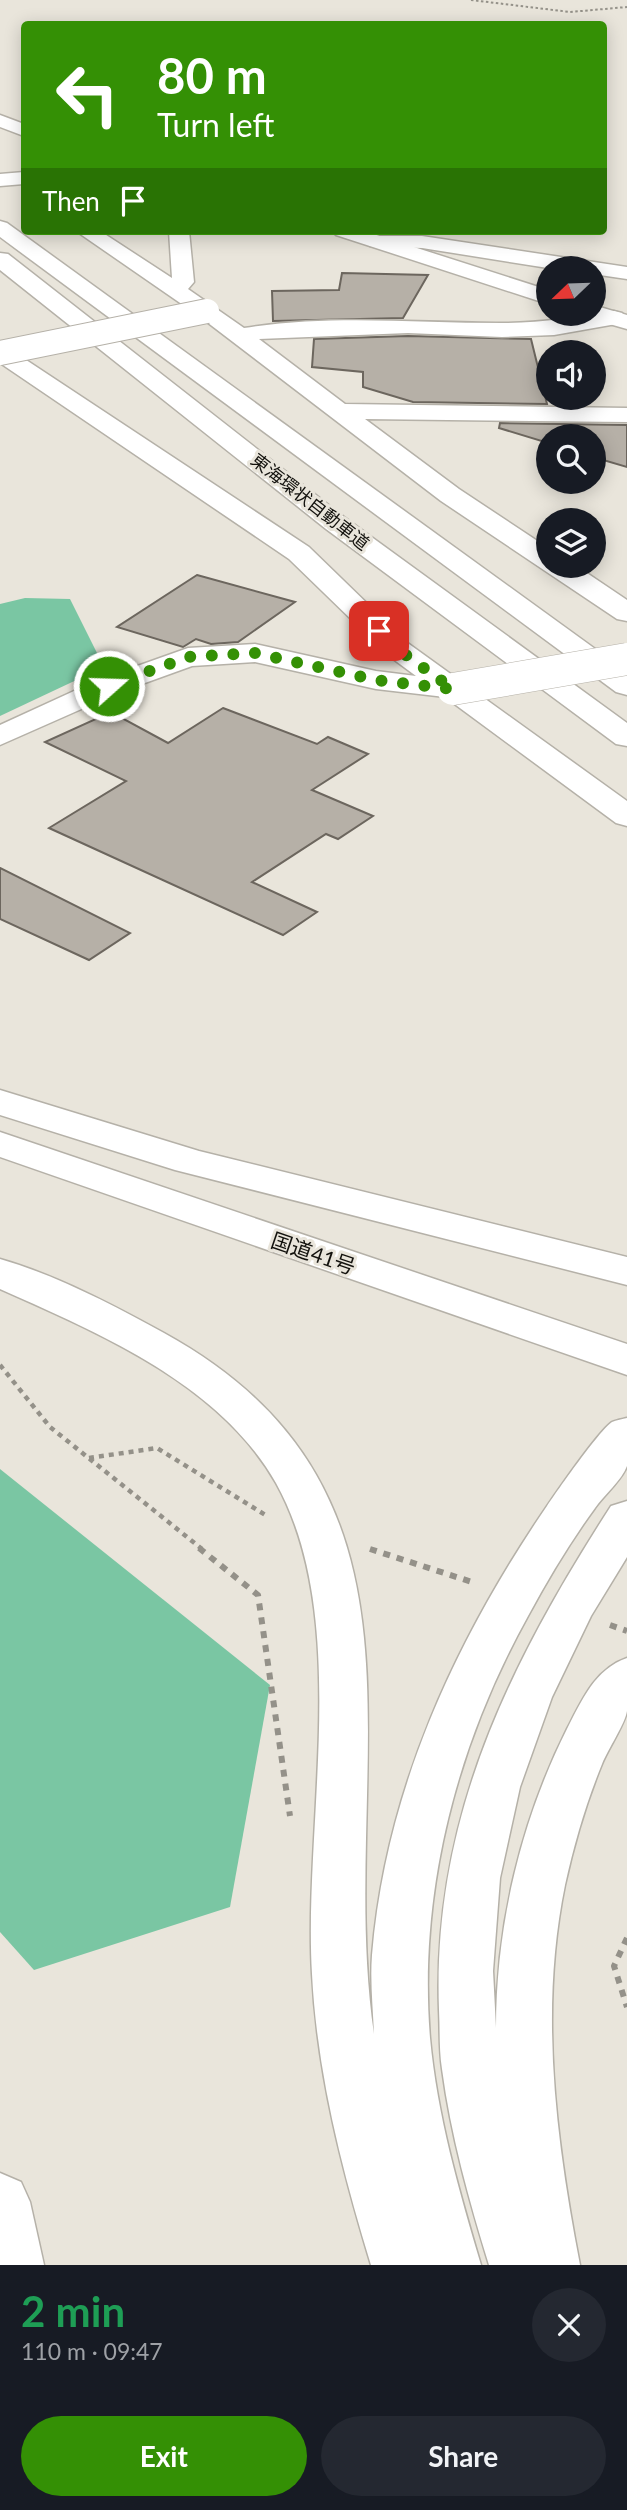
<!DOCTYPE html>
<meta charset="utf-8">
<style>
:root{--surface:#171b24;--page:#242831;--text:#f1f3f6;--muted:#9ea1a6;--accent:#349005}
body{margin:0;font-family:Lato,"Noto Sans JP",sans-serif;background:var(--page);color:var(--text);height:100vh;display:flex;flex-direction:column;font-size:26px;white-space:nowrap}
*{box-sizing:border-box;margin:0}
p{font-size:23px;color:var(--muted)}
.icon{flex:none;width:38px;height:38px;fill:none;stroke:currentColor;stroke-width:2;stroke-linecap:round;stroke-linejoin:round}
.map{position:relative;height:2265px;overflow:hidden}
.details{display:flex;flex-direction:column;background:var(--surface);flex:1}
.details>*{flex:none}
.banner{position:absolute;left:21px;top:21px;width:586px;height:214px;border-radius:7px;box-shadow:0 4px 18px #0003;background:#349005;color:#fff;overflow:hidden}
.needle{width:46px;rotate:247deg}
.tools{position:absolute;left:536px;top:256px;display:grid;gap:14px}
.tools a{display:grid;place-items:center;width:70px;height:70px;border-radius:50%;background:var(--surface);box-shadow:0 4px 18px #0003;font-size:35px}
.pin{position:absolute;display:grid;place-items:center;width:60px;height:60px;color:#fff;margin:-30px;border-radius:14px;box-shadow:0 4px 10px #0006}
.me{position:absolute;width:77px;margin:-38px;rotate:70deg;stroke-linejoin:round;filter:drop-shadow(0 0 5px #0008)}
.turn{display:flex;align-items:center;gap:24px;height:147px;padding:0 21px;font-size:32px}
.turn .icon{width:91px;height:91px;stroke-width:2.5}
.turn b{display:block;font-size:49px;line-height:60px}
.then{display:flex;align-items:center;height:66px;padding:0 21px;background:#0003;gap:14px;font-size:26px}
.round{display:grid;place-items:center;flex:none;width:74px;height:74px;border-radius:37px;background:var(--page)}
.headline{display:flex;align-items:center;justify-content:space-between;height:119px;padding:0 21px}
h1{font-size:42px;font-weight:700;line-height:52px;color:#1e9e55}
.primary-button{display:flex;gap:14px;margin-top:auto;padding:14px 21px}
.primary-button a{flex:1;height:80px;border-radius:42px;background:var(--accent);color:#fff;font-size:28px;font-weight:700;line-height:80px;text-align:center}
.primary-button a+a{background:var(--page);color:var(--text)}
.map>svg:first-child{display:block}
</style>
<div class="map">
<svg width="627" height="2265" viewBox="0 0 627 2265">
<rect width="100%" height="100%" fill="#e9e5db"/>
<g fill="#7ac6a3">
<path d="M25,598L70,599L104,667L0,716V604Z"/>
<path d="M0,1469L270,1685L230,1907L34,1970L0,1932Z"/>
</g>
<g fill="#b6b0a7" stroke="#6c665e" stroke-width="2">
<path d="M342,273L428,275L403,318L273,321L272,291L339,290Z"/>
<path d="M408,336L531,339L547,404L413,402L363,387V372L312,367L314,339Z"/>
<path d="M500,423L627,425V467L593,457V436H548V443L499,428Z"/>
<path d="M197,575L295,602L238,642L211,644L196,639L183,647L117,627Z"/>
<path d="M223,708L317,744L328,737L368,754L312,790L373,816L338,839L326,834L252,882L317,912L283,935L49,828L126,781L45,742L111,712L168,743Z"/>
<path d="M0,868L130,933L89,960L0,919Z"/>
</g>
<g fill="none" stroke-linecap="round" stroke-linejoin="round">
<g stroke="#b5b1a8" stroke-width="3">
<g id="street">
<path d="M24,172V184L0,186V174Z"/>
<path d="M76,231H100L172,278L169,231H189L194,282L188,289L244,328C329,314 416,323 502,323C540,323 577,317 614,311L622,313L625,318L622,323L554,335L502,337L408,333L259,339L345,404L627,408V422L365,419L459,489L548,548V565H575L627,600V621L617,619L441,501L199,316Z"/>
<path d="M377,236H422L627,267V279L593,274V268H548L422,248L370,246L366,242Z"/>
<path d="M0,346L8,348L309,547L409,644L627,801V826L616,823L445,697L376,689L255,662L192,666L120,692L0,745V725L98,680L188,648L255,644L376,671L416,676L389,656L289,559L0,363Z"/>
</g>
</g>
<g stroke="#b5b1a8" stroke-width="3">
<g id="secondary">
<path d="M0,115L24,124V136L0,127Z"/>
<path d="M333,231H364L548,290V304L336,235Z"/>
<path d="M593,305L627,315V329L585,317L583,313H593Z"/>
<path d="M0,2173L21,2182L30,2202L44,2265H0Z"/>
</g>
</g>
<g stroke="#b5b1a8" stroke-width="3">
<g id="highway">
<path d="M0,221L7,223L627,672V695L616,692L0,237Z"/>
<path d="M0,253L8,254L344,517L627,723V746L616,744L326,529L0,270Z"/>
<path d="M0,1090L199,1151L627,1257V1285L175,1170L0,1115Z"/>
<path d="M0,1132L627,1344V1375L0,1157Z"/>
<path d="M0,1259C56,1275 113,1305 164,1333C458,1495 335,1768 374,2034C373,2008 370,1981 372,1955C386,1790 455,1641 547,1506C558,1490 599,1431 612,1422C616,1420 623,1419 627,1418C627,1431 627,1453 627,1466C622,1480 604,1495 595,1508C570,1542 548,1579 528,1616C457,1744 418,1891 430,2038C437,2115 459,2191 481,2265H371C342,2170 317,2073 312,1974C303,1824 352,1619 276,1483C220,1384 99,1333 0,1289Z"/>
<path d="M627,1501V1557L591,1616L552,1697L520,1787L500,1878L493,1971L496,2028C496,1925 521,1821 567,1729C582,1700 595,1669 627,1658C627,1675 627,1694 627,1711C625,1724 608,1749 602,1764C586,1803 574,1844 565,1885C539,2011 556,2141 580,2265H489C469,2200 451,2136 442,2069C439,2050 440,2030 439,2010C432,1818 510,1663 611,1506Z"/>
</g>
</g>
<path stroke="#949189" stroke-width="2" stroke-dasharray="2.5 2.5" stroke-linecap="butt" d="M471,0L570,12L627,7"/>
<g stroke="#949189" stroke-width="4.5" stroke-dasharray="5 5" stroke-linecap="butt">
<path d="M0,1365L50,1427L202,1549"/>
<path d="M89,1458L157,1448L267,1516"/>
</g>
<g stroke="#949189" stroke-width="6" stroke-dasharray="7 7" stroke-linecap="butt">
<path d="M199,1548L258,1595L290,1816"/>
<path d="M370,1549L475,1583"/>
<path d="M610,1625L627,1631"/>
<path d="M627,1938L614,1966L627,2007"/>
</g>
<use href="#street" fill="#fff" fill-rule="evenodd"/>
<use href="#secondary" fill="#fff" fill-rule="evenodd"/>
<use href="#highway" fill="#fff" fill-rule="evenodd"/>
<g stroke="#b5b1a8" stroke-width="26" stroke-linecap="butt">
<path id="street-bridge-far1" d="M0,353L207,311"/>
</g>
<g stroke="#b5b1a8" stroke-width="33" stroke-linecap="butt">
<path id="street-bridge" d="M453,689L627,659"/>
</g>
<use href="#street-bridge-far1" stroke="#fff" stroke-width="24"/>
<use href="#street-bridge" stroke="#fff" stroke-width="32"/>
</g>
<g fill="none" stroke-linecap="round" stroke-linejoin="round">
<path stroke="#349005" stroke-width="12" stroke-dasharray="0 21.6" d="M109,686L188,657L255,653L376,680L453,689L399,650L379,631"/>
</g>
<g text-anchor="middle" stroke-width="6" stroke-linejoin="round" paint-order="stroke">
<g font-size="18" fill="#13120e" stroke="#e9e5db">
<text transform="translate(310 502) rotate(38)" y="6">東海環状自動車道</text>
</g>
<g font-size="21" fill="#13120e" stroke="#e9e5db">
<text transform="translate(313 1254) rotate(19)" y="7">国道41号</text>
</g>
</g>
</svg>
<div class="tools">
<a><svg class="needle" viewBox="-14 -14 28 28"><path d="M0-13l5 13h-10z" fill="#e53935"/><path d="M0 13l5-13h-10z" fill="#9ea1a6"/></svg></a>
<a><svg class="icon" aria-label="sound" viewBox="0 0 24 24"><path d="M4 9h4l5-4v14l-5-4H4zM17 9q2 3 0 6"/></svg></a>
<a><svg class="icon" aria-label="search" viewBox="0 0 24 24"><circle cx="10" cy="10" r="6"/><path d="M15 15l6 6"/></svg></a>
<a><svg class="icon" aria-label="layers" viewBox="0 0 24 24"><path d="M12 4l9 5-9 5-9-5zM3 14l9 5 9-5"/></svg></a>
</div>
<div class="pin" style="left:379px;top:631px;background:#d93025"><svg class="icon" aria-label="arrive" viewBox="0 0 24 24"><path d="M6 21V4h12l-3 4 3 4H6"/></svg></div>
<svg class="me" style="left:109px;top:686px" viewBox="-20 -20 40 40"><circle r="17" fill="#349005" stroke="#fff" stroke-width="3"/><path d="M0-11L8 9 0 5-8 9z" fill="#fff"/></svg>
<div class="banner">
<div class="turn"><svg class="icon" aria-label="left" viewBox="0 0 24 24"><path d="M17 20v-9H6M10 6l-5 5 5 5"/></svg><div><b>80 m</b>Turn left</div></div>
<div class="then">Then<svg class="icon" aria-label="arrive" viewBox="0 0 24 24"><path d="M6 21V4h12l-3 4 3 4H6"/></svg></div>
</div>
</div>
<section class="details">
<div class="headline"><div><h1>2 min</h1><p>110 m · 09:47</p></div><a class="round"><svg class="icon" aria-label="close" viewBox="0 0 24 24"><path d="M6 6l12 12M18 6L6 18"/></svg></a></div>
<div class="primary-button"><a>Exit</a><a>Share</a></div>
</section>
